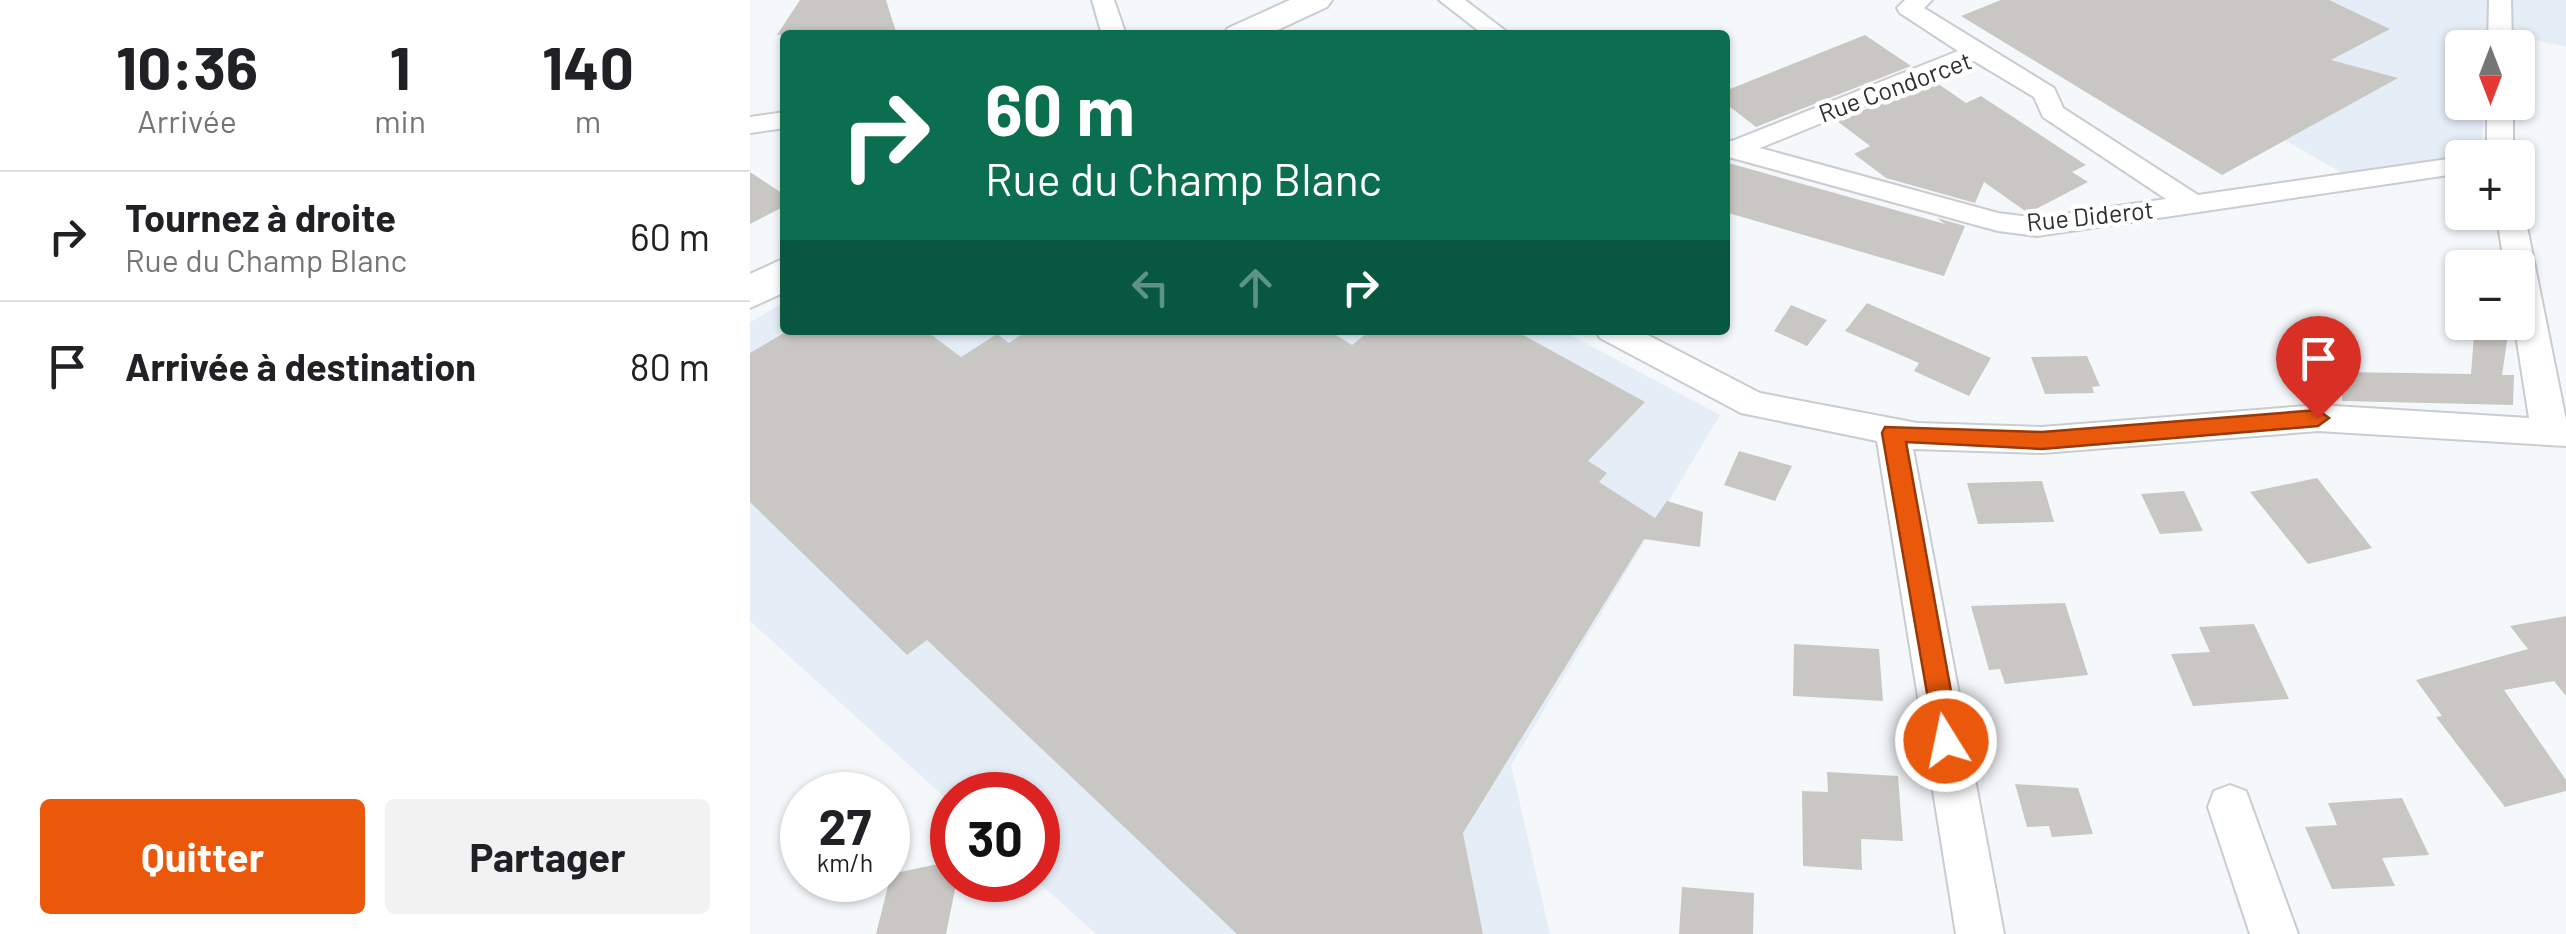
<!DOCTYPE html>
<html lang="fr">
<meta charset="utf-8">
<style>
:root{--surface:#fff;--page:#f2f2f2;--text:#202124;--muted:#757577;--line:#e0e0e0;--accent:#ea580c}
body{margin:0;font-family:Barlow,sans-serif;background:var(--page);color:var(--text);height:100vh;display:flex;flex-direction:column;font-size:38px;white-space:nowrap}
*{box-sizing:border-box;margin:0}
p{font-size:32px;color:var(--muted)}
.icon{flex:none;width:55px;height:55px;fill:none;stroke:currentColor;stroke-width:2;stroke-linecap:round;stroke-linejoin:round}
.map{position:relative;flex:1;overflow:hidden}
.details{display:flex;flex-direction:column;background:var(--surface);width:750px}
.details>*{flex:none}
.guide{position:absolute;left:30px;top:30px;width:950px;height:305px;border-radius:10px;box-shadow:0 2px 8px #0004;background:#0b6e4f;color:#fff;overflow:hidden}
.needle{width:65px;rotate:180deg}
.fabs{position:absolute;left:1695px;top:30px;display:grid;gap:20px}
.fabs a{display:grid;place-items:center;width:90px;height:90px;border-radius:10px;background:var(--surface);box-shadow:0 2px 8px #0004;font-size:50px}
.speed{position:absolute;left:30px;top:772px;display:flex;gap:20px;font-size:50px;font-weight:700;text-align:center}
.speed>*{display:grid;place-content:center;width:130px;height:130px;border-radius:50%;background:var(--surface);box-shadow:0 2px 8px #0004;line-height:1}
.speed small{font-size:25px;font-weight:400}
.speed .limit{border:15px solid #d22;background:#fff;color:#111}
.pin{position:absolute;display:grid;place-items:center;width:85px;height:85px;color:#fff;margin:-102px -42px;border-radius:50% 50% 50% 0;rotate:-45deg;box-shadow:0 0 10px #0007}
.pin .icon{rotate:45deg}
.me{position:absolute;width:110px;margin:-55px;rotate:350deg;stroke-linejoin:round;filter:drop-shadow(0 0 8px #0008)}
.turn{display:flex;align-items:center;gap:35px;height:210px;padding:0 40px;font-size:45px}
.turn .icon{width:130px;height:130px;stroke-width:2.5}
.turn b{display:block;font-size:70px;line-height:85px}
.lanes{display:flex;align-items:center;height:95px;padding:0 40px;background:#0003;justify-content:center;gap:50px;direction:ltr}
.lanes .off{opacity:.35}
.eta{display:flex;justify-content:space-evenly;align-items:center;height:170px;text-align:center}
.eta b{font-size:60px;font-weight:700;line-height:70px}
.cta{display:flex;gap:20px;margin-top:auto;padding:20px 40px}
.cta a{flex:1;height:115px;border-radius:10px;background:var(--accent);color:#fff;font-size:40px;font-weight:700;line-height:115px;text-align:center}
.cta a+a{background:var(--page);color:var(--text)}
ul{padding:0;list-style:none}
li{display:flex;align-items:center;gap:30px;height:130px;padding:0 40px;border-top:2px solid var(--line)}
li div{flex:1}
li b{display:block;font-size:38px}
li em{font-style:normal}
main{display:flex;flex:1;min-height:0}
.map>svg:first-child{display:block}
</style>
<main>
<section class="details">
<div class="eta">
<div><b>10:36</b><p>Arrivée</p></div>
<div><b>1</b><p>min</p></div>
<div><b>140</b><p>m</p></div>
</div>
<ul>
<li><svg class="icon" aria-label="right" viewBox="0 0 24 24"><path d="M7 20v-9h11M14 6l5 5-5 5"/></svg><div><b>Tournez à droite</b><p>Rue du Champ Blanc</p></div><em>60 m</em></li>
<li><svg class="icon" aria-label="arrive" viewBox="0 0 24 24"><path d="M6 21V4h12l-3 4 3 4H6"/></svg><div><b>Arrivée à destination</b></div><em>80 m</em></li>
</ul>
<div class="cta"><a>Quitter</a><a>Partager</a></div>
</section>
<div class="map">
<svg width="1816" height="934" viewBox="0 0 1816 934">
<rect width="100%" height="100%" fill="#f5f8fb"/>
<g fill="#e5edf7">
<path d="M1288,0H1816V47L1740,30L1738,47L1712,48V102L1735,103L1731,157L1712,158V176L1615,186Z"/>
<path d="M35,302V330H811L970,415L761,765L800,934H346L286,880L288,795H202V804L0,621V322Z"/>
</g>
<g fill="#c9c7c3">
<path d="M50,0H136L147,35H27Z"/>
<path d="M1251,0H1579L1640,29L1581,60L1648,78L1472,175L1211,16Z"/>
<path d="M1115,35L1161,66L1006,127L975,103V91Z"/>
<path d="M1184,81L1216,103L1231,96L1336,165L1322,172L1338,182L1278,213L1234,182L1225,203L1136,178L1104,154L1120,146L1087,121Z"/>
<path d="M975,162L1195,224L1187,218L1215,226L1194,276L975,212Z"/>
<path d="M0,172L35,195V206L0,224Z"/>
<path d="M1117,303L1241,358L1219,396L1164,371L1169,363L1095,331Z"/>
<path d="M1041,305L1077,320L1057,346L1024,331Z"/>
<path d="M1725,322H1760L1752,375H1764L1763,405L1592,401L1593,372L1721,374Z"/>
<path d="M39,330H175L211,357L247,334L259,343L278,330H578L602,345L621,330H764L895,402L838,461L857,473L849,482L905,518L917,501L953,512L950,547L894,539L713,833L733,934H487L177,640L157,655L0,502V353Z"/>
<path d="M1337,356L1350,386L1342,387L1344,393L1295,394L1281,357Z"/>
<path d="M989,451L1042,466L1025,501L974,485Z"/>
<path d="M1567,478L1622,548L1558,564L1500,492Z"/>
<path d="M1292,481L1304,522L1228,524L1217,483Z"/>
<path d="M1434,491L1453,531L1410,534L1391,494Z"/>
<path d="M1315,603L1338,675L1255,684L1250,669L1239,670L1221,606Z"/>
<path d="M1816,616V696L1804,681L1754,690L1816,780V791L1755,807L1686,717L1692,716L1666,680L1778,649L1760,626Z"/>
<path d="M1504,624L1539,699L1443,706L1421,654L1460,652L1449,627Z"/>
<path d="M1044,644L1129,649L1133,701L1043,696Z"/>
<path d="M1077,772L1148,776L1153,841L1111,839L1112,870L1053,866L1052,791L1078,792Z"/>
<path d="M1265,784L1328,788L1343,834L1302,837L1299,826L1277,827Z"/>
<path d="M1652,798L1679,855L1632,858L1645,886L1582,889L1555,827L1587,825L1578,803Z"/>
<path d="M202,861V880H207L196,934H126L141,874Z"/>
<path d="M932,887L1004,893L1003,934H929Z"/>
</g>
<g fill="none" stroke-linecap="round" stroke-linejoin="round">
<g stroke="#c9ccd0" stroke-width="4">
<g id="street">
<path d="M342,0H364L376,35H352Z"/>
<path d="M689,0H715L761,35H734Z"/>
<path d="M1155,0H1182L1174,8L1304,88L1313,108L1448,195L1712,157L1715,158L1712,173L1287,236L1248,231L975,156V139L982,141L1208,51L1150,13L1147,8ZM1224,61L1284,97L1293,117L1416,199L1287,218L1248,213L1010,148Z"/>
<path d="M1739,0H1761L1762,48H1738Z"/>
<rect x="1737" y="102" width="26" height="56"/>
<path d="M35,112V128L0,133V117Z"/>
<path d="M1768,205L1774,212L1816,420V446L1568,431L1292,453L1163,449L1254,934H1206L1127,441L991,413L850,338L845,330H888L1010,393L1167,423L1292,427L1568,405L1779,418L1764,322H1768V268H1755L1746,212H1768Z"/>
<path d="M1480,785L1496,791L1548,934H1500L1458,807L1464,791Z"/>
</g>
</g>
<g stroke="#c9ccd0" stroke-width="4">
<g id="secondary">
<path d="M540,0H582L577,7L517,35H473L478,28Z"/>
<path d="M35,258V292L0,308V274Z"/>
</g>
</g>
<use href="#street" fill="#fff" fill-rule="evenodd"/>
<use href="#secondary" fill="#fff" fill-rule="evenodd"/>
</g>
<path fill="#ea580c" stroke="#983908" stroke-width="2.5" d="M1568,410L1579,418L1568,426L1292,449L1156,442L1210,741L1206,751L1196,755L1187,751L1132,433L1135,427L1292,432Z"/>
<g text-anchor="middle" stroke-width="9" stroke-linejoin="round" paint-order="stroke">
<g font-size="25" fill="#2d2e2f" stroke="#fff">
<text transform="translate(1145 87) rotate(-20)" y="9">Rue Condorcet</text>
<text transform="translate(1340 216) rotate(-6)" y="9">Rue Diderot</text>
</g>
</g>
</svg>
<div class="fabs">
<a><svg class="needle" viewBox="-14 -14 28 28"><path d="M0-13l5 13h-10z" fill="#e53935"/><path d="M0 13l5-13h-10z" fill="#757577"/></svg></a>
<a>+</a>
<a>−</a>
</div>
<div class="speed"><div>27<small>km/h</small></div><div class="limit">30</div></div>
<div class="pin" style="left:1568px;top:418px;background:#d93025"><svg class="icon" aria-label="arrive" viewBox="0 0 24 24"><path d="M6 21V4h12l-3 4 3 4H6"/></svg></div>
<svg class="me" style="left:1196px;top:741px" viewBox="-20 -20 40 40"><circle r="17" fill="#ea580c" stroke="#fff" stroke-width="3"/><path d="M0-11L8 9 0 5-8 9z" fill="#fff"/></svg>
<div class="guide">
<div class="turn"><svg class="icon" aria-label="right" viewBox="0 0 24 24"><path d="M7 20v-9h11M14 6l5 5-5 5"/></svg><div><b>60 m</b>Rue du Champ Blanc</div></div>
<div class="lanes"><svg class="icon off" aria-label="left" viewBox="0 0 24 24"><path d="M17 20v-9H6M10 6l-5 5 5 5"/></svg><svg class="icon off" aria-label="ahead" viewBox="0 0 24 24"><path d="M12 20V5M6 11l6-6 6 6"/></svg><svg class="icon" aria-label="right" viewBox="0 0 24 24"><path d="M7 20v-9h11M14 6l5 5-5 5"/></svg></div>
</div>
</div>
</main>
